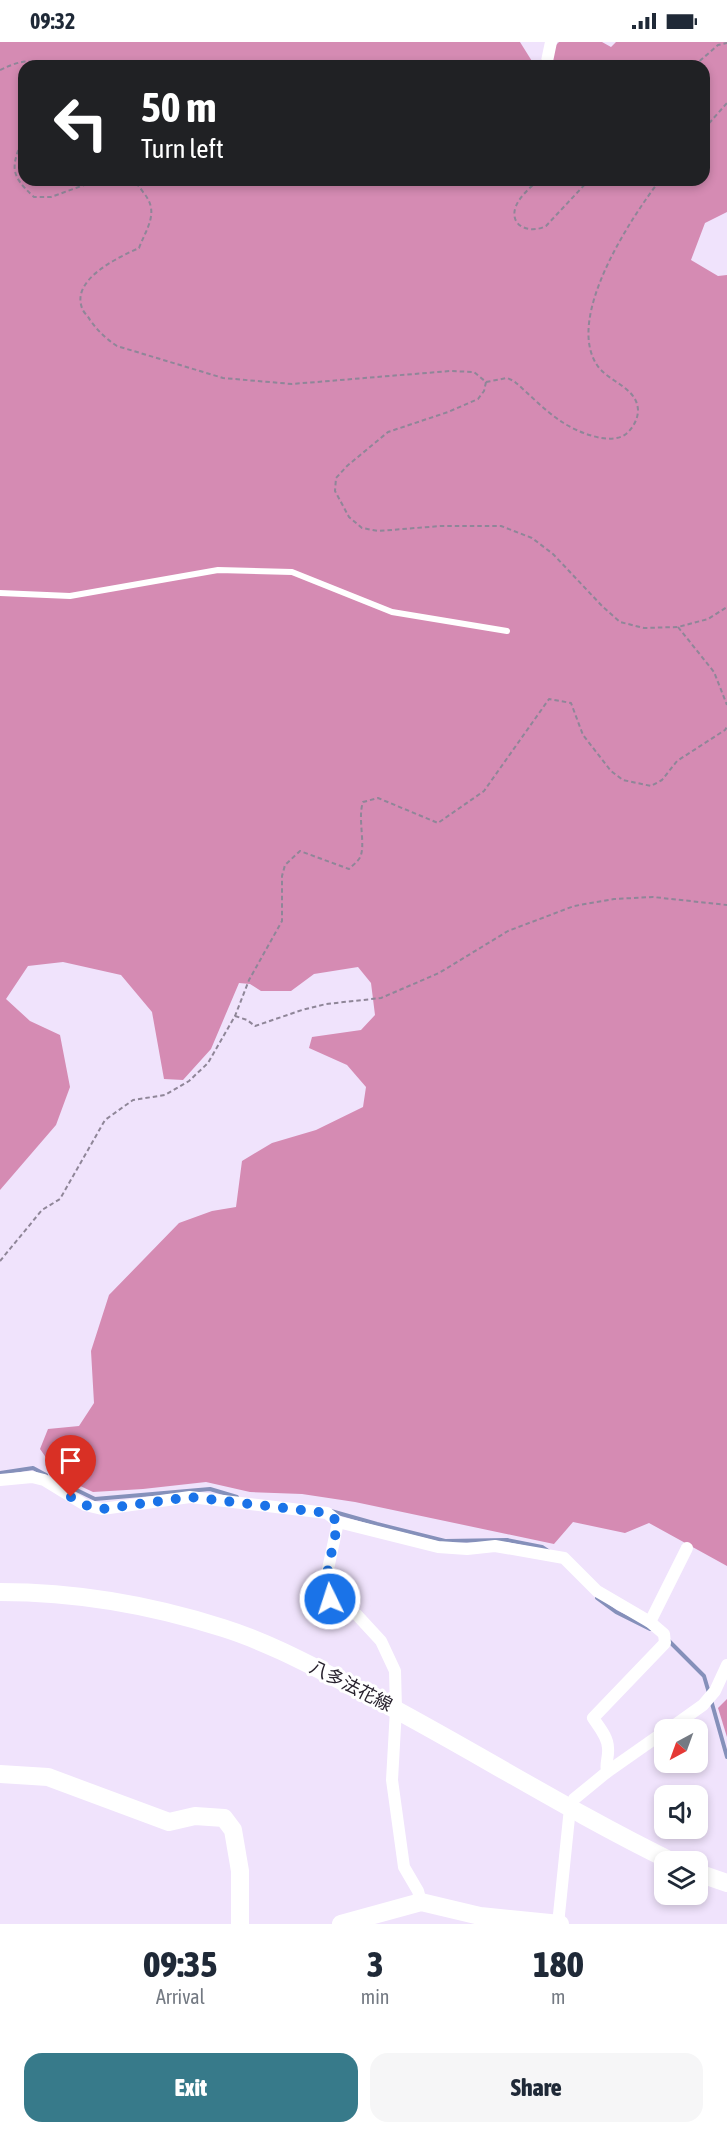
<!DOCTYPE html>
<meta charset="utf-8">
<style>
:root{--surface:#fff;--page:#f6f6f7;--text:#1f2937;--muted:#747a83;--accent:#377a8a}
body{margin:0;font-family:"Asap Condensed","Noto Sans JP",sans-serif;background:var(--page);color:var(--text);height:100vh;display:flex;flex-direction:column;font-size:22px;white-space:nowrap}
*{box-sizing:border-box;margin:0}
p{font-size:20px;color:var(--muted)}
.icon{flex:none;width:33px;height:33px;fill:none;stroke:currentColor;stroke-width:2;stroke-linecap:round;stroke-linejoin:round}
.map{position:relative;height:1882px;overflow:hidden}
.side{display:flex;flex-direction:column;background:var(--surface);flex:1}
.side>*{flex:none}
.banner{position:absolute;left:18px;top:18px;width:692px;height:126px;border-radius:18px;box-shadow:0 3px 9px #0003;background:#202124;color:#fff;overflow:hidden}
.needle{width:39px;rotate:221deg}
.fabs{position:absolute;left:654px;top:1677px;display:grid;gap:12px}
.fabs a{display:grid;place-items:center;width:54px;height:54px;border-radius:12px;background:var(--surface);box-shadow:0 3px 9px #0003;font-size:30px}
.pin{position:absolute;display:grid;place-items:center;width:51px;height:51px;color:#fff;margin:-62px -26px;border-radius:50% 50% 50% 0;rotate:-45deg;box-shadow:0 0 6px #0007}
.pin .icon{rotate:45deg}
.me{position:absolute;width:66px;margin:-33px;rotate:356deg;stroke-linejoin:round;filter:drop-shadow(0 0 4px #0008)}
.turn{display:flex;align-items:center;gap:21px;height:126px;padding:0 24px;font-size:27px}
.turn .icon{width:78px;height:78px;stroke-width:2.5}
.turn b{display:block;font-size:42px;line-height:51px}
.eta{display:flex;justify-content:space-evenly;align-items:center;height:102px;text-align:center}
.eta b{font-size:36px;font-weight:800;line-height:42px}
.action{display:flex;gap:12px;margin-top:auto;padding:12px 24px}
.action a{flex:1;height:69px;border-radius:18px;background:var(--accent);color:#fff;font-size:24px;font-weight:800;line-height:69px;text-align:center}
.action a+a{background:var(--page);color:var(--text)}
.status{display:flex;justify-content:space-between;align-items:center;height:42px;padding:0 30px;background:var(--surface);direction:ltr}
.status svg{height:16px;fill:currentColor}
.map>svg:first-child{display:block}
</style>
<div class="status"><b>09:32</b><svg viewBox="0 0 49 12"><path d="M0 12V9h3v3zM5 12V6h3v6zM10 12V3h3v9zM15 12V0h3v12zM26 1h20v11H26zM47 4h2v5h-2z"/></svg></div>
<div class="map">
<svg width="727" height="1882" viewBox="0 0 727 1882">
<rect width="100%" height="100%" fill="#f0e3fc"/>
<g fill="#d58bb3" fill-rule="evenodd">
<path d="M0,0H520L535,24L559,0H602L611,5L616,0H727V170L705,181L691,218L718,234L727,233V1524L649,1481L625,1491L573,1480L554,1502L355,1460L302,1452L250,1450L206,1440L143,1447L93,1450L59,1434L40,1407L48,1387L79,1384L94,1361L91,1309L109,1253L179,1181L212,1169L236,1165L242,1119L272,1101L316,1088L363,1065L366,1045L347,1023L309,1006L312,995L361,988L375,973L371,941L358,925L314,932L291,949H261L250,942L239,941L211,1007L183,1038L164,1037L152,970L121,933L63,920L28,924L6,957L30,979L60,993L70,1045L56,1083L0,1148ZM24,24H704V138H24Z"/>
<path d="M727,1657V1695L718,1666Z"/>
</g>
<g fill="none" stroke-linecap="round" stroke-linejoin="round">
<g stroke="#8590ba" stroke-width="4">
<path d="M0,1431L33,1426L46,1433"/>
<path d="M56,1438L95,1457L210,1447L237,1455"/>
<path d="M331,1469L377,1482L445,1499L507,1498L542,1505L548,1509"/>
<path d="M597,1556L616,1570L650,1587"/>
<path d="M669,1599L704,1634L709,1651"/>
<path d="M711,1658L727,1715"/>
</g>
<g stroke="#8f8698" stroke-width="2" stroke-dasharray="4.5 3" stroke-linecap="butt">
<path d="M694,24L718,3L727,1"/>
<path d="M0,28C15,21 29,15 45,24"/>
<path d="M704,87L727,61"/>
<path d="M24,94C11,125 9,132 34,155H51L98,138"/>
<path d="M129,138C136,140 139,144 143,150C160,170 147,185 139,206C119,215 71,237 82,266C83,270 88,274 90,278C98,289 105,296 117,304L223,336L292,342L450,329L474,330L486,340L484,349L478,357L448,370L388,390L347,424L336,436L335,449L349,475L362,486L378,489L441,484H501L532,496L553,512L603,565L620,580L644,586L678,585L708,577L727,565"/>
<path d="M538,138C530,146 520,154 516,164C508,185 531,192 546,184L589,138"/>
<path d="M486,340L507,336L514,339C529,352 545,369 562,380C577,390 610,404 626,392C633,386 638,377 638,368C637,345 608,340 597,323C565,275 631,176 660,138"/>
<path d="M678,585L714,630L727,663"/>
<path d="M235,974L247,978L255,984L302,968L326,962L381,956L439,931L508,889L574,864L614,857L653,855L727,863"/>
<path d="M0,1219L42,1168L60,1157L105,1078L133,1058L165,1053L189,1039L208,1021L235,974L249,938L282,879V834L285,823L300,809L349,827C352,824 356,821 359,817C367,806 357,777 363,760L378,756L438,781L484,749L549,657L571,661L583,693L611,729L623,738L651,744L662,738L677,719L725,688L727,685"/>
</g>
<path stroke="#fff" stroke-width="6" d="M0,551L70,554L218,528L292,530L392,570L507,589"/>
<g stroke="#fff" stroke-width="12">
<path d="M546,24L551,0"/>
<path d="M0,1438L32,1435L44,1438L85,1463L102,1467L190,1455L327,1471L338,1480L324,1546L330,1557L357,1573L381,1599L395,1629L396,1667L392,1738L404,1825L418,1849L421,1860"/>
<path d="M338,1480L438,1505L467,1507L495,1504L564,1516L597,1549L650,1580L664,1592L665,1601L593,1676C599,1685 608,1695 608,1706C609,1715 605,1721 607,1730L574,1757L570,1766L558,1882"/>
<path d="M650,1580L687,1506"/>
<path d="M668,1688L703,1663L715,1649L727,1623"/>
<path d="M607,1730L664,1690"/>
</g>
<g stroke="#fff" stroke-width="18">
<path d="M0,1550C75,1550 151,1563 223,1586C268,1600 312,1624 355,1646C462,1701 564,1767 673,1820"/>
<path d="M0,1732L48,1735L169,1780L195,1774L224,1776L233,1788L240,1829V1882"/>
<path d="M698,1831L727,1841"/>
<path d="M341,1882L421,1860L480,1874L560,1882"/>
</g>
</g>
<g fill="none" stroke-linecap="round" stroke-linejoin="round">
<path stroke="#1a73e8" stroke-width="10" stroke-dasharray="0 18" d="M71,1455L85,1463L102,1467L190,1455L327,1471L338,1480L324,1546L330,1557"/>
</g>
<g text-anchor="middle" stroke-width="6" stroke-linejoin="round" paint-order="stroke">
<g font-size="18" fill="#27212d" stroke="#fff">
<text transform="translate(351 1644) rotate(27)" y="6">八多法花線</text>
</g>
</g>
</svg>
<div class="fabs">
<a><svg class="needle" viewBox="-14 -14 28 28"><path d="M0-13l5 13h-10z" fill="#e53935"/><path d="M0 13l5-13h-10z" fill="#747a83"/></svg></a>
<a><svg class="icon" aria-label="sound" viewBox="0 0 24 24"><path d="M4 9h4l5-4v14l-5-4H4zM17 9q2 3 0 6"/></svg></a>
<a><svg class="icon" aria-label="layers" viewBox="0 0 24 24"><path d="M12 4l9 5-9 5-9-5zM3 14l9 5 9-5"/></svg></a>
</div>
<div class="pin" style="left:71px;top:1455px;background:#d93025"><svg class="icon" aria-label="arrive" viewBox="0 0 24 24"><path d="M6 21V4h12l-3 4 3 4H6"/></svg></div>
<svg class="me" style="left:330px;top:1557px" viewBox="-20 -20 40 40"><circle r="17" fill="#1a73e8" stroke="#fff" stroke-width="3"/><path d="M0-11L8 9 0 5-8 9z" fill="#fff"/></svg>
<div class="banner">
<div class="turn"><svg class="icon" aria-label="left" viewBox="0 0 24 24"><path d="M17 20v-9H6M10 6l-5 5 5 5"/></svg><div><b>50 m</b>Turn left</div></div>
</div>
</div>
<section class="side">
<div class="eta">
<div><b>09:35</b><p>Arrival</p></div>
<div><b>3</b><p>min</p></div>
<div><b>180</b><p>m</p></div>
</div>
<div class="action"><a>Exit</a><a>Share</a></div>
</section>
